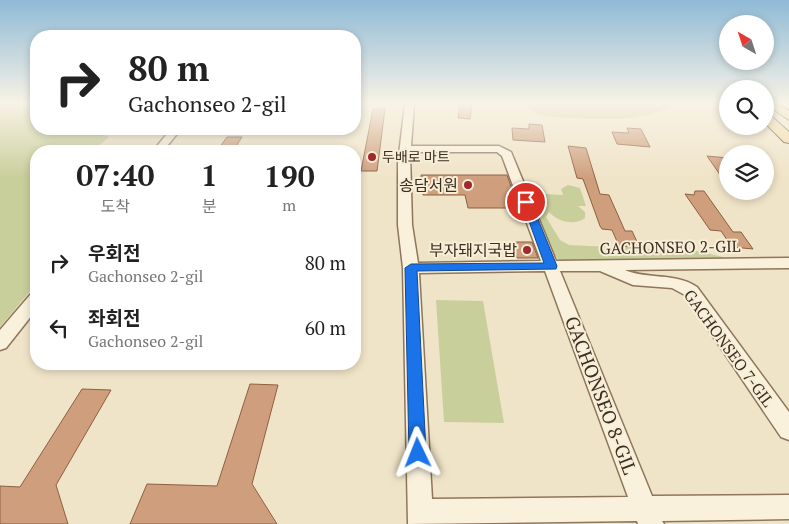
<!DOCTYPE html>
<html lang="ko">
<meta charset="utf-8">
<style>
:root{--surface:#fff;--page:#f6f6f6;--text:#222;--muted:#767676}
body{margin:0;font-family:"PT Serif","Noto Sans KR",serif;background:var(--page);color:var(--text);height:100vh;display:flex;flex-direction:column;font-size:19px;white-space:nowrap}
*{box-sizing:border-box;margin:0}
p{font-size:16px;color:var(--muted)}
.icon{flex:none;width:28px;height:28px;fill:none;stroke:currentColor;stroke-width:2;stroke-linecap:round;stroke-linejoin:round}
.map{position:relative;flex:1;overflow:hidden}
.panel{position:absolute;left:30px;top:145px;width:331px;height:225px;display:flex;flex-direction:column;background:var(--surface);border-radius:20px;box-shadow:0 2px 8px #0003}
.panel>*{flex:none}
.guide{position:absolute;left:30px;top:30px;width:331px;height:105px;border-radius:20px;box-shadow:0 2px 8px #0003;background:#fff;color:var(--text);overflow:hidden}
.needle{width:32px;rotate:321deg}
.controls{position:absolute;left:719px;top:15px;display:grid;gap:10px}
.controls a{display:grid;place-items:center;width:55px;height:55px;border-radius:50%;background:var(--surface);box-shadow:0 2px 8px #0003;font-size:25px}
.pin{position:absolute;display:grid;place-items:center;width:42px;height:42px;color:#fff;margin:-21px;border:2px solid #fff;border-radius:50%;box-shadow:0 1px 5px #0007}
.me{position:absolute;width:55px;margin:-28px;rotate:358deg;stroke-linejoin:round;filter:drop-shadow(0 0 4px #0008)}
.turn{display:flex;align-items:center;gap:18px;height:105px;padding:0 15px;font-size:22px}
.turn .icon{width:65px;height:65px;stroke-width:2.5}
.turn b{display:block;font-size:35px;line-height:42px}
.eta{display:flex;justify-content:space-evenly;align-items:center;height:85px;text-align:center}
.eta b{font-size:30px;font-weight:700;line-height:35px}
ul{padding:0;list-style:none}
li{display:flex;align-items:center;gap:15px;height:65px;padding:0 15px}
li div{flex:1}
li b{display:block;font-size:19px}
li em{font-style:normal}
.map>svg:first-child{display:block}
</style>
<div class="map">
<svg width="789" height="524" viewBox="0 0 789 524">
<rect width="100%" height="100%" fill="#f0e4c8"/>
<g fill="#c9cf9b">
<path d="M0,104H36V129H92L109,137L93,151H36V284L0,327Z"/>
<path d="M522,104H681C638,121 618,120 572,118C561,117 548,118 538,114C532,112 529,106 522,104Z"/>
<path d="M525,184H538L540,190H544L545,194L563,195L561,189L568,185L580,188L586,206H578L585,212V218C574,226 558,222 549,212L546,217L560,240L569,245L698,251L731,259L560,261L553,253Z"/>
<path d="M436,300L483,301L504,423L444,422Z"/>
</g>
<g fill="#cf9f7d" stroke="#8d5f41">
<path d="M460,104L472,105L470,119L458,118Z"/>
<path d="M373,109H385L377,171H361Z"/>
<path d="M529,124L542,125L545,142L513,140L512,128L529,129Z"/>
<path d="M627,128L641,129L650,147L617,144L612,132L629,133Z"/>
<path d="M227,137H242L233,151H217Z"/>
<path d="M568,146L586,148L600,194L609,195L625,231H632L640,248L619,246L612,230L602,229L600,226L583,179L577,178Z"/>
<path d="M707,156L728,158V186Z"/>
<path d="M421,175H507L514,195H508L513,208H468L465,195H423Z"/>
<path d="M695,191H704L733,232H741L753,249L732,247L721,231L710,230L685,194L694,195Z"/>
<path d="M512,242H532L538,258H517Z"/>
<path d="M250,384L278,385L252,484L277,524H130L147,484L217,486Z"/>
<path d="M82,389L111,390L56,485L68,524H0V486L20,487Z"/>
</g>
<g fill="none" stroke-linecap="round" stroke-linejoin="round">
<g stroke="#8d765c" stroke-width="3">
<g id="minor">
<path d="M405,104H414L411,146H499L511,152L556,261L789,258V268L625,270C648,280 675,272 697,287L789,412V440L781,437L685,295L672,288L633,285L600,271H560L652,496L789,495V519L662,521L664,524H638L637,521L408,524L403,268L398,225V163ZM410,152H497L502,156L541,261L418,263L412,225ZM545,271L628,497L432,499L419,273Z"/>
<path d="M171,129H181L163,151H153Z"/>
<path d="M36,293V310L6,348L0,350V330L30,295Z"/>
</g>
</g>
<g stroke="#5b4430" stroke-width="2">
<g id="major">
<path d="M765,104H778L789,111V120Z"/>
<path d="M765,112L769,114L789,132V143L784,142L765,123Z"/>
</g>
</g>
<use href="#minor" fill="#faf1dc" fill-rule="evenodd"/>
<use href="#major" fill="#f3d9a0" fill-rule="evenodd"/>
</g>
<linearGradient id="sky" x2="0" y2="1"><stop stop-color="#8fbad6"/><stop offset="0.58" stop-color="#f8f3e6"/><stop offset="1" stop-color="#f8f3e6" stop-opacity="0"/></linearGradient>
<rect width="789" height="178" fill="url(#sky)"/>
<path fill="#1a73e8" stroke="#114b97" d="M526,199L531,202L557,266L556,269L417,271L426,453L424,459L418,461L412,459L409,453L405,268L411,264L544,263L522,202Z"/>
<g fill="#9e2a2b" stroke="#f7eed8" stroke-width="2">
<circle cx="372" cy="157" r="5"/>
<circle cx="468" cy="185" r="5"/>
<circle cx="527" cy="250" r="5"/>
</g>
<g text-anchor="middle" stroke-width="4" stroke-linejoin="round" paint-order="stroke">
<g font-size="14" fill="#3d2e20" stroke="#f7eed8" text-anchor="start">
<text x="382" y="162">두배로 마트</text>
</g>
<g font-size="16" fill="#3d2e20" stroke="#f7eed8" text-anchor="end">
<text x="458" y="191">송담서원</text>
<text x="517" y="256">부자돼지국밥</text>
</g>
<g font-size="16" fill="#3d2e20" stroke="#f7eed8">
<text transform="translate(670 247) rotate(-1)" y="6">GACHONSEO 2-GIL</text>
<text transform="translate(729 348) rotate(54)" y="6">GACHONSEO 7-GIL</text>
</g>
<g font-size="19" fill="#3d2e20" stroke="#f7eed8">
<text transform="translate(601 395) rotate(69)" y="7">GACHONSEO 8-GIL</text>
</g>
</g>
</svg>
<div class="controls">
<a><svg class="needle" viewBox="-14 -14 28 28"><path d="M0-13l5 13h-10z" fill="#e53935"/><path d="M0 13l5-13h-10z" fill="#767676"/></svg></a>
<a><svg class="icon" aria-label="search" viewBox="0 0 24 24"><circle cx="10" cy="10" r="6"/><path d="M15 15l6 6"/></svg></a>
<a><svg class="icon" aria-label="layers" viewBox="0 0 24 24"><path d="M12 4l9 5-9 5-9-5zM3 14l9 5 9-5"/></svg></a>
</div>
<div class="pin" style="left:526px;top:202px;background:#d93025"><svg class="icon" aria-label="arrive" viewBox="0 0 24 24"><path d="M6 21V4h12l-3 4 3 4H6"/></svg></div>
<svg class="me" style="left:418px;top:453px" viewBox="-20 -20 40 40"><path d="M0-17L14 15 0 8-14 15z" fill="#1a73e8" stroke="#fff" stroke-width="4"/></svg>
<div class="guide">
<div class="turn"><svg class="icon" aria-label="right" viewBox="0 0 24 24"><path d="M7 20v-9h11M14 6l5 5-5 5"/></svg><div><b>80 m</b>Gachonseo 2-gil</div></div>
</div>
<section class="panel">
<div class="eta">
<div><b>07:40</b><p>도착</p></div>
<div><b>1</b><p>분</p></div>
<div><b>190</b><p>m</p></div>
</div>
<ul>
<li><svg class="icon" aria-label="right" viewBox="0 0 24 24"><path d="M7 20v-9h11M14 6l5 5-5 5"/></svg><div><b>우회전</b><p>Gachonseo 2-gil</p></div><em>80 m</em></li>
<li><svg class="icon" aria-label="left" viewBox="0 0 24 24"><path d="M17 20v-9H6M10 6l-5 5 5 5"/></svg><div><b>좌회전</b><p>Gachonseo 2-gil</p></div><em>60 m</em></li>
</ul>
</section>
</div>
